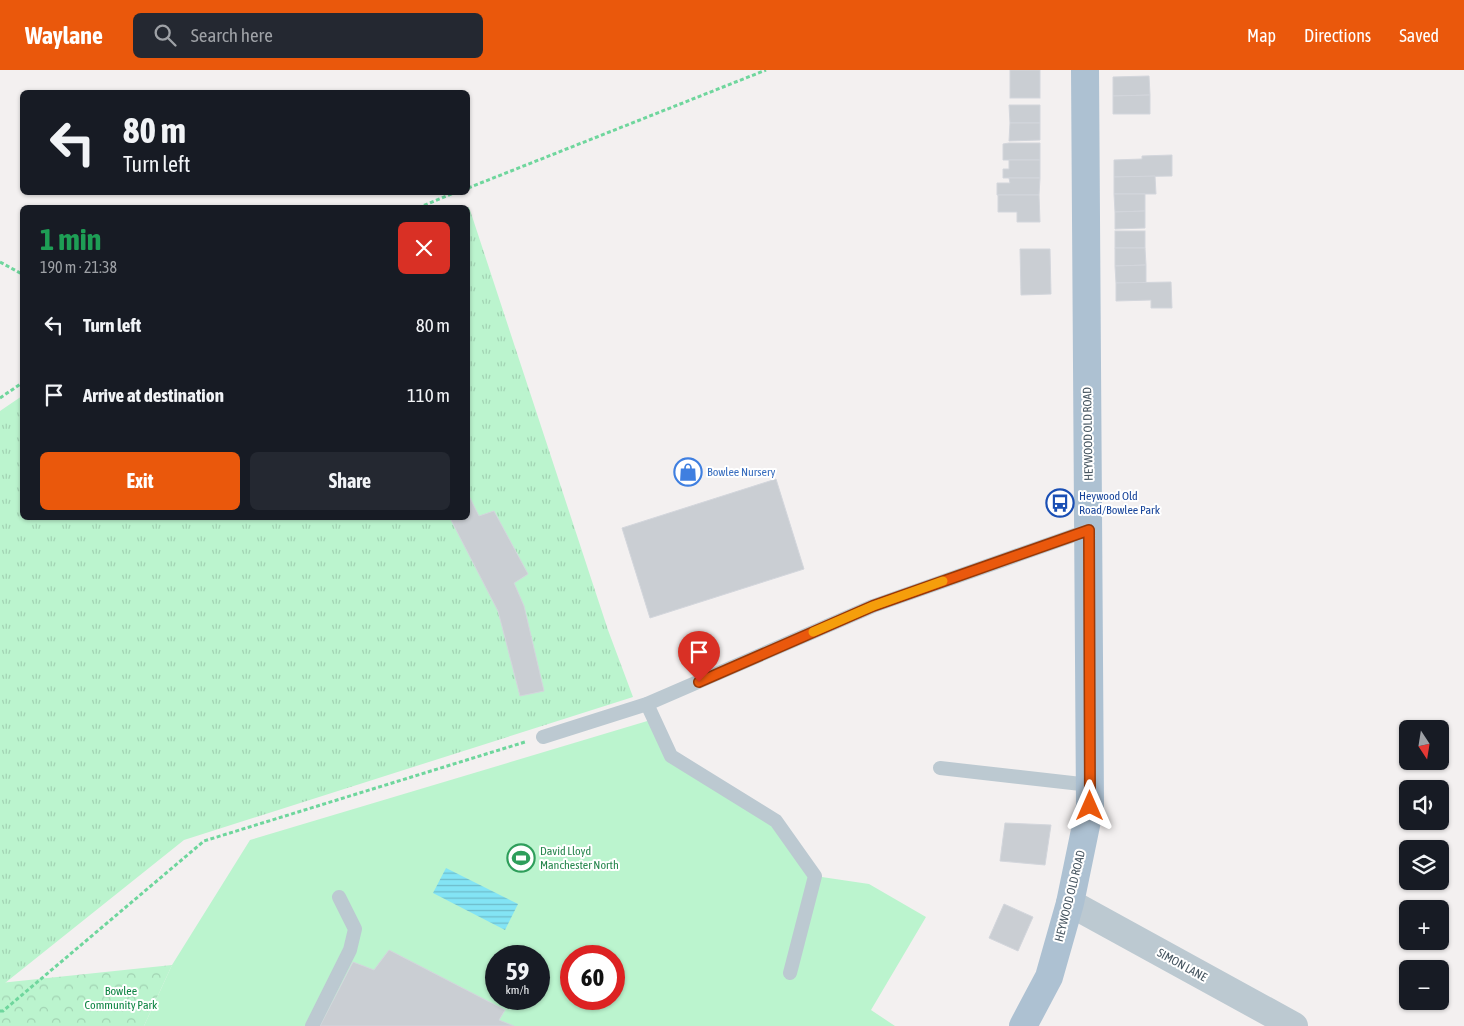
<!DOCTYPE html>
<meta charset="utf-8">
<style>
:root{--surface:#171b24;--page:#242831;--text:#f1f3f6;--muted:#9ea1a6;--accent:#ea580c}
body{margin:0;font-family:"Asap Condensed",sans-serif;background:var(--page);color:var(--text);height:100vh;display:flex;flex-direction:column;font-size:19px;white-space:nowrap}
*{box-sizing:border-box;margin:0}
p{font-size:16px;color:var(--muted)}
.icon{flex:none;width:28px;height:28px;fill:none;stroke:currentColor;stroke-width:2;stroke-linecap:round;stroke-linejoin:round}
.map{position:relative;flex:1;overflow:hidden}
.side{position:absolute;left:20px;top:135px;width:450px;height:315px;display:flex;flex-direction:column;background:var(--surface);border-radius:8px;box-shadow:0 1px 4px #0004}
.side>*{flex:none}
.banner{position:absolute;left:20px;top:20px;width:450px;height:105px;border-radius:8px;box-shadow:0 1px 4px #0004;background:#171b24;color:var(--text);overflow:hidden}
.needle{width:32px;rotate:168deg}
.tools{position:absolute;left:1399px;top:650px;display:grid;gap:10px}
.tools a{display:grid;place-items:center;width:50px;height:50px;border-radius:8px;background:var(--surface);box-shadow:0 1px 4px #0004;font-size:25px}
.speed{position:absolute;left:485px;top:875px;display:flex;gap:10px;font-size:25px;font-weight:700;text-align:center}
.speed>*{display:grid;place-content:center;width:65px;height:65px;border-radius:50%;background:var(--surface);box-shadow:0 1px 4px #0004;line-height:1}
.speed small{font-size:12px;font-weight:400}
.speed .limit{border:8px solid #d22;background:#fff;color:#111}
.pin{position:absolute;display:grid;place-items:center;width:42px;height:42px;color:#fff;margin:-51px -21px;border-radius:50% 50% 50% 0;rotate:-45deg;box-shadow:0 0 5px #0007}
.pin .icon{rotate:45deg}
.me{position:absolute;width:55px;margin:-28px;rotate:0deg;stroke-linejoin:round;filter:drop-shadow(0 0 4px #0008)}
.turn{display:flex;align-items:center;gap:18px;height:105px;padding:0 20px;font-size:22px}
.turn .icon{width:65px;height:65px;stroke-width:2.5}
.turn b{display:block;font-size:35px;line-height:42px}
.round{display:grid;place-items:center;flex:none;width:52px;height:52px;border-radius:8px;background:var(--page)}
.overview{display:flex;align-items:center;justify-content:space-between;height:85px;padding:0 20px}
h1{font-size:30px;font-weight:700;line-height:38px;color:#1e9e55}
.button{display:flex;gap:10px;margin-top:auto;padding:10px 20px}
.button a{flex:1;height:58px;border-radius:8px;background:var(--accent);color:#fff;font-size:20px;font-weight:700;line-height:58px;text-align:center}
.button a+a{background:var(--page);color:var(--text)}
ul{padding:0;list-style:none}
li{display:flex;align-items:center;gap:15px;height:70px;padding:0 20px}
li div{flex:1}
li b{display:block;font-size:19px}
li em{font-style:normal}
header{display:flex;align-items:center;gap:30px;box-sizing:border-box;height:70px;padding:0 25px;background:var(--accent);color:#fff}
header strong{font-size:24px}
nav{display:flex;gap:28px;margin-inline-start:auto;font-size:18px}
.search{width:350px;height:45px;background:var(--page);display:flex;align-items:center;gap:12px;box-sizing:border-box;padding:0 18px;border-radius:8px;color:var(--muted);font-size:19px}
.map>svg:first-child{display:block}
</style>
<header>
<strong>Waylane</strong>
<div class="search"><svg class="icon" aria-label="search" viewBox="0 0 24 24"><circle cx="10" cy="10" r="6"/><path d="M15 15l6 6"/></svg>Search here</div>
<nav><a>Map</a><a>Directions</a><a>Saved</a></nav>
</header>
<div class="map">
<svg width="1464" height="956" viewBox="0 0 1464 956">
<defs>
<pattern id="grass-tufts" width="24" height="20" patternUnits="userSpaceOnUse" patternTransform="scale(1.25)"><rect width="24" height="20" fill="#bbf4ce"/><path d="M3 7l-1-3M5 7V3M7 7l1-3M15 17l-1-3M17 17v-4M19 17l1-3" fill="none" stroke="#a2d3b3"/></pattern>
<pattern id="park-crowns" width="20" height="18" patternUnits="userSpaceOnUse" patternTransform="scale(1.25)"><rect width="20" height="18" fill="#bbf4ce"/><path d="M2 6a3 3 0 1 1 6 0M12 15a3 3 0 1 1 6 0" fill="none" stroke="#a2d3b3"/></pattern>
<pattern id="water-rules" width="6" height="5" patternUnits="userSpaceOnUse" patternTransform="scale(1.25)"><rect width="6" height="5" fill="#83e4f5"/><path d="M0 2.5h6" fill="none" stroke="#6dbcca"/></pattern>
</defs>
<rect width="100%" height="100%" fill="#f3f0f0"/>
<path fill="url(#grass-tufts)" d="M469,137L608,560L633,627L184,770L0,917V341L22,326V448H468V138Z"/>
<path fill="url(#park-crowns)" d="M172,895L144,956H0V913Z"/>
<path fill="#bbf4ce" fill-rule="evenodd" d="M654,649L671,686L777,752L815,806L869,814L926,847L871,940L895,956H144L172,895L250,770ZM496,886H539V929H496ZM571,886H614V929H571Z"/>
<path fill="url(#water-rules)" d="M446,798L518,834L505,860L433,823Z"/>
<g fill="#caced3" stroke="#d3d6dc">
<rect x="1010" y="0" width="30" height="28"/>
<path d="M1149,6L1150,25L1113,26V7Z"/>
<path d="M1150,25V44H1113V26Z"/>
<path d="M1009,35H1040V53H1010Z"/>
<path d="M1010,53H1040V70L1009,71Z"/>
<path d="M1009,73H1040V90H1003V74Z"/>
<path d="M1172,85V106L1114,107V90L1142,89V86Z"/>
<path d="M1009,90H1040V108H1003V99H1009Z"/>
<path d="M1155,106L1156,124H1114V107Z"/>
<path d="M1009,108H1040L1039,125H997V113H1010Z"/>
<path d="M1114,124H1145V141L1115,142Z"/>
<path d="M998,125H1039L1040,152H1017V142H998Z"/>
<path d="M1145,141V158L1115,159V142Z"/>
<rect x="1115" y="161" width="30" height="17"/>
<path d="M1115,178H1145L1146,195L1115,196Z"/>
<path d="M1020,179H1050L1051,224L1021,225Z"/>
<path d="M1146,195V213H1116L1115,196Z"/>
<path d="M1171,212L1172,238H1151V230L1116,231V213Z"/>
<path d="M776,409L804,499L650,548L622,458Z"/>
<path d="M468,424L479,446L494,441L528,504L514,513L524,536L544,621L520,626L498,541L450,448H468Z"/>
<path d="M1005,753L1051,755L1045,795L1000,791Z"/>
<path d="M1004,834L1033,847L1018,881L989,868Z"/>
<path d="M389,880L505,940L499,950L514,956H320L353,892L374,900Z"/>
</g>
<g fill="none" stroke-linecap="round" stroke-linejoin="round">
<g stroke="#6fd69d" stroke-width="3" stroke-dasharray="4 2.5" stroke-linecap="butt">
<path d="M468,118L766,0"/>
<path d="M418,138L456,122"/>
<path d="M0,192L22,204"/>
<path d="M0,328L22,313"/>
<path d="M0,941H3L204,771L525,672"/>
</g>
<g stroke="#bcc9d1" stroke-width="14">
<path d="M647,634L671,686L776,751L815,806L790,903"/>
<path d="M543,667L647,634L873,536L1089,460"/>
<path d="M940,698L1090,715"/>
<path d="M312,956L350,880L355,859L339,827"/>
</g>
<path stroke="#bcc9d1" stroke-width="28" d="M1070,833L1294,956"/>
<path stroke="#adc1d2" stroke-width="28" d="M1023,956L1049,907L1070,833L1090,736L1085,0"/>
</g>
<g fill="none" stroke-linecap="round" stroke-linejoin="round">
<g stroke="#983908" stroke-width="12">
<path id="route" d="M699,612L873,536L1089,460L1090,736"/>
</g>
<use href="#route" stroke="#ea580c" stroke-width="9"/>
<path stroke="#f59e0b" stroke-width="9" d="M813,562L873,536L943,511"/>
</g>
<defs>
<g id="shop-ring" transform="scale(1.4375)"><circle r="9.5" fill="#fff" stroke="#3f7fe0" stroke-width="1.5"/><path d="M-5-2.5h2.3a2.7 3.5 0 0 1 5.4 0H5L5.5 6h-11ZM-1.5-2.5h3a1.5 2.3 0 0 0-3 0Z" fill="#3f7fe0"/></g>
<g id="bus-ring" transform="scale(1.4375)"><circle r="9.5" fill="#fff" stroke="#1a4fb4" stroke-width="1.5"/><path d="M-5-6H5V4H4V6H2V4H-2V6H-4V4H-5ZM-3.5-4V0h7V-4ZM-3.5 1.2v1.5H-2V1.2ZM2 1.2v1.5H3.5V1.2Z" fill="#1a4fb4"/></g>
<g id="stadium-ring" transform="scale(1.4375)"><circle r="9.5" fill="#fff" stroke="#2e9e5b" stroke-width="1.5"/><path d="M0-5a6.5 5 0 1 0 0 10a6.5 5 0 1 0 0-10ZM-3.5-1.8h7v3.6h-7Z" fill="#2e9e5b"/></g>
</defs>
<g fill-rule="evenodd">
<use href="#shop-ring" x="688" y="402"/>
<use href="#bus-ring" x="1060" y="433"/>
<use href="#stadium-ring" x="521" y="788"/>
</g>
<g text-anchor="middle" stroke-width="4" stroke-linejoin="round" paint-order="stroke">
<g font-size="12" fill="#465560" stroke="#fff">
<text transform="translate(1088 364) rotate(-91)" y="4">HEYWOOD OLD ROAD</text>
<text transform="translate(1070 826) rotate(-76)" y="4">HEYWOOD OLD ROAD</text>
<text transform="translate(1182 895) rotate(29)" y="4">SIMON LANE</text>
</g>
<g font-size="12" fill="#366cbe" stroke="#fff" text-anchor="start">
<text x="707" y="406">Bowlee Nursery</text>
</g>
<g font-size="12" fill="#164399" stroke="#fff" text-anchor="start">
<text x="1079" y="430">Heywood Old<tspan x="1079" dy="14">Road/Bowlee Park</tspan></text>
</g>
<g font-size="12" fill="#27864d" stroke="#fff" text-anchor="start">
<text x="540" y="785">David Lloyd<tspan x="540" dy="14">Manchester North</tspan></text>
</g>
<g font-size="12" fill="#0d8442" stroke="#fff">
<text x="121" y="925">Bowlee<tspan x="121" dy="14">Community Park</tspan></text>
</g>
</g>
</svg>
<div class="tools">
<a><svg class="needle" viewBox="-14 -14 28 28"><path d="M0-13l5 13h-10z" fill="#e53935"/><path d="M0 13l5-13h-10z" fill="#9ea1a6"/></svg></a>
<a><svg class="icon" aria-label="sound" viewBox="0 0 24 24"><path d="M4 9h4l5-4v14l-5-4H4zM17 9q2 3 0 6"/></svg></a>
<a><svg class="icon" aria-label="layers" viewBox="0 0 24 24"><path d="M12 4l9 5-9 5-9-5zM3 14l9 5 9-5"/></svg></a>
<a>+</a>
<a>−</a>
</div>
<div class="speed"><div>59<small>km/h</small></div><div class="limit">60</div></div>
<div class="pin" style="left:699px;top:612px;background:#d93025"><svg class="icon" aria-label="arrive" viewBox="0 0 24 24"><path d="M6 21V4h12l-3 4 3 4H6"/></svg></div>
<svg class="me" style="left:1090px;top:736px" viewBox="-20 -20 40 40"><path d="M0-17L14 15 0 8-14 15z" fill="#ea580c" stroke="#fff" stroke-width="4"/></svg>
<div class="banner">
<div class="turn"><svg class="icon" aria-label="left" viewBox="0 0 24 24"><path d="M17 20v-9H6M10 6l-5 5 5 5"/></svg><div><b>80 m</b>Turn left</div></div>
</div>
<section class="side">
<div class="overview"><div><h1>1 min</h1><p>190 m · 21:38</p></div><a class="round" style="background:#d93025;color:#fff"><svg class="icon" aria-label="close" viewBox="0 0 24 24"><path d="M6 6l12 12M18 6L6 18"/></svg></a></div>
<ul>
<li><svg class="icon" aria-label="left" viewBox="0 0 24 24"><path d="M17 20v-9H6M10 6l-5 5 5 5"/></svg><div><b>Turn left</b></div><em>80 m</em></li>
<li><svg class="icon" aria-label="arrive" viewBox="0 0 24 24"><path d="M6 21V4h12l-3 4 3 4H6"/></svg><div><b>Arrive at destination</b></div><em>110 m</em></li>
</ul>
<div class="button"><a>Exit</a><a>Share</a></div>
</section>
</div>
